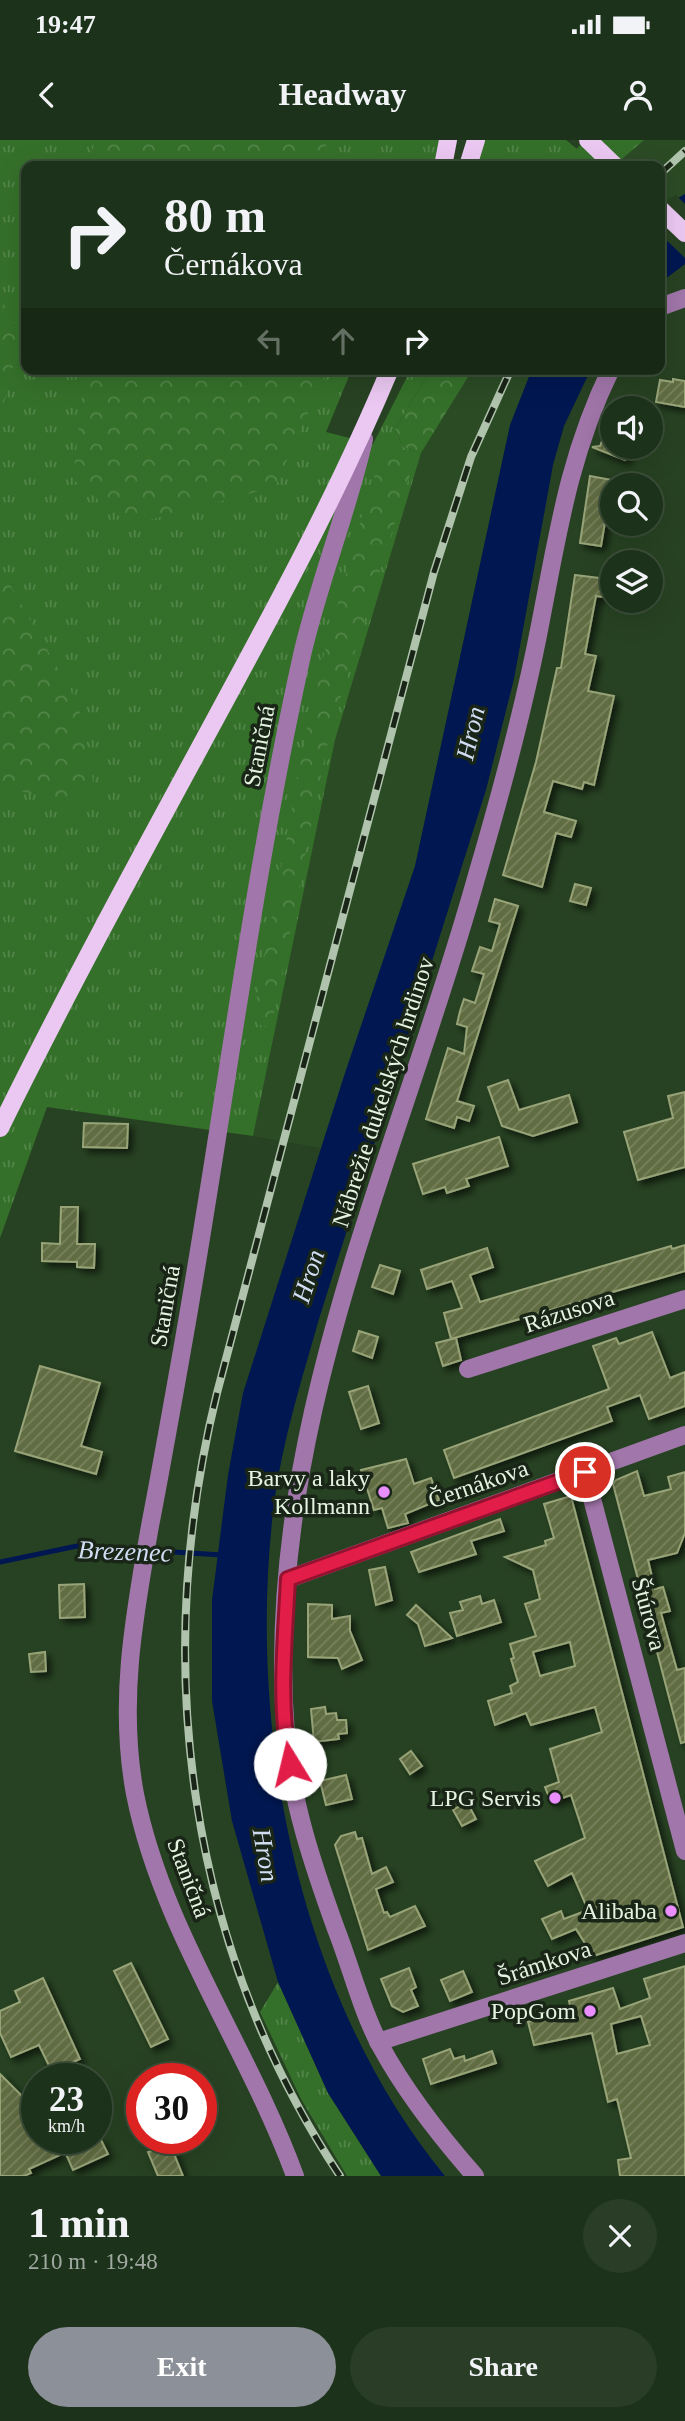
<!DOCTYPE html>
<meta charset="utf-8">
<style>
:root{--surface:#1d321a;--page:#2a3e27;--text:#f1f3f6;--muted:#a0aaa2;--line:#3b4d39;--accent:#8c9099}
body{margin:0;font-family:"Times New Roman",serif;background:var(--page);color:var(--text);height:100vh;display:flex;flex-direction:column;font-size:26px;white-space:nowrap}
*{box-sizing:border-box;margin:0}
p{font-size:23px;color:var(--muted)}
.icon{flex:none;width:38px;height:38px;fill:none;stroke:currentColor;stroke-width:2;stroke-linecap:round;stroke-linejoin:round}
.map{position:relative;height:2036px;overflow:hidden}
.drawer{display:flex;flex-direction:column;background:var(--surface);flex:1}
.drawer>*{flex:none}
.banner{position:absolute;left:21px;top:21px;width:644px;height:214px;border-radius:14px;box-shadow:0 7px 28px #0002,0 0 0 2px var(--line);background:#1d321a;color:var(--text);overflow:hidden}
.tools{position:absolute;left:600px;top:256px;display:grid;gap:14px}
.tools a{display:grid;place-items:center;width:63px;height:63px;border-radius:50%;background:var(--surface);box-shadow:0 7px 28px #0002,0 0 0 2px var(--line);font-size:35px}
.speed{position:absolute;left:21px;top:1923px;display:flex;gap:14px;font-size:35px;font-weight:700;text-align:center}
.speed>*{display:grid;place-content:center;width:91px;height:91px;border-radius:50%;background:var(--surface);box-shadow:0 7px 28px #0002,0 0 0 2px var(--line);line-height:1}
.speed small{font-size:18px;font-weight:400}
.speed .limit{border:10px solid #d22;background:#fff;color:#111}
.pin{position:absolute;display:grid;place-items:center;width:60px;height:60px;color:#fff;margin:-30px;border:4px solid #fff;border-radius:50%;box-shadow:0 2px 7px #0007}
.me{position:absolute;width:77px;margin:-38px;rotate:351deg;stroke-linejoin:round;filter:drop-shadow(0 0 5px #0008)}
.turn{display:flex;align-items:center;gap:24px;height:147px;padding:0 28px;font-size:32px}
.turn .icon{width:91px;height:91px;stroke-width:2.5}
.turn b{display:block;font-size:49px;line-height:60px}
.lanes{display:flex;align-items:center;height:66px;padding:0 28px;background:#0003;justify-content:center;gap:35px;direction:ltr}
.lanes .off{opacity:.35}
.round{display:grid;place-items:center;flex:none;width:74px;height:74px;border-radius:37px;background:var(--page)}
.head{display:flex;align-items:center;justify-content:space-between;height:119px;padding:0 28px}
h1{font-size:42px;font-weight:600;line-height:52px}
.cta{display:flex;gap:14px;margin-top:auto;padding:14px 28px}
.cta a{flex:1;height:80px;border-radius:42px;background:var(--accent);color:#fff;font-size:28px;font-weight:600;line-height:80px;text-align:center}
.cta a+a{background:var(--page);color:var(--text)}
.status{display:flex;justify-content:space-between;align-items:center;height:49px;padding:0 35px;background:var(--surface);direction:ltr}
.status svg{height:19px;fill:currentColor}
header{display:flex;justify-content:space-between;align-items:center;height:91px;padding:0 28px;background:var(--surface);font-size:32px;font-weight:600}
.map>svg:first-child{display:block}
</style>
<div class="status"><b>19:47</b><svg viewBox="0 0 49 12"><path d="M0 12V9h3v3zM5 12V6h3v6zM10 12V3h3v9zM15 12V0h3v12zM26 1h20v11H26zM47 4h2v5h-2z"/></svg></div>
<header><svg class="icon" aria-label="back" viewBox="0 0 24 24"><path d="M15 5l-7 7 7 7"/></svg>Headway<svg class="icon" aria-label="person" viewBox="0 0 24 24"><circle cx="12" cy="8" r="4"/><path d="M4 21q1-7 8-7t8 7"/></svg></header>
<div class="map">
<svg width="685" height="2036" viewBox="0 0 685 2036">
<defs>
<pattern id="grass-tufts" width="24" height="20" patternUnits="userSpaceOnUse" patternTransform="scale(1.75)"><rect width="24" height="20" fill="#35702a"/><path d="M3 7l-1-3M5 7V3M7 7l1-3M15 17l-1-3M17 17v-4M19 17l1-3" fill="none" stroke="#528549"/></pattern>
<pattern id="forest-crowns" width="20" height="18" patternUnits="userSpaceOnUse" patternTransform="scale(1.75)"><rect width="20" height="18" fill="#35702a"/><path d="M2 6a3 3 0 1 1 6 0M12 15a3 3 0 1 1 6 0" fill="none" stroke="#528549"/></pattern>
<pattern id="building-hatch" width="6" height="6" patternUnits="userSpaceOnUse" patternTransform="scale(1.75)"><rect width="6" height="6" fill="#616c42"/><path d="M-1 1l2-2M0 6l6-6M5 7l2-2" fill="none" stroke="#78825d"/></pattern>
<filter id="shadow"><feDropShadow dx="4.5" dy="4.5" stdDeviation="3.5" flood-color="#0009"/></filter>
</defs>
<rect width="100%" height="100%" fill="#274222"/>
<g fill="#2b4b25">
<path d="M644,0H685V54L660,69V26H614Z"/>
<path d="M473,229H532L510,285L415,726L321,1008L253,996L335,600L421,313Z"/>
</g>
<g fill="url(#grass-tufts)">
<path d="M0,0H442L434,26H26V229H352L326,292L373,304L411,229H431L395,289L403,307L421,313L335,600L253,996L47,967L0,1098Z"/>
<path d="M482,0H566L577,9L558,26H474Z"/>
<path d="M278,1842L328,1953L381,2036H347L301,1959L260,1872Z"/>
</g>
<g fill="url(#forest-crowns)">
<path d="M96,0H335L308,17L306,26H86Z"/>
<path d="M586,0H644L614,26H558Z"/>
<path d="M0,158L21,195L0,277Z"/>
<path d="M85,229H328L275,347L130,385L73,339Z"/>
<path d="M431,229H473L421,313L403,307L395,289Z"/>
<path d="M384,315L409,318L412,328L329,595L274,873L264,888L253,878L314,551L370,346Z"/>
<path d="M0,427L78,564L94,646L75,663L0,647Z"/>
</g>
<g fill="#001751">
<path d="M685,54V124L660,143V69Z"/>
<path d="M532,229H591L564,286L553,325L514,539L486,650L319,1179C302,1239 282,1302 274,1364C246,1591 298,1857 445,2036H381L328,1953L278,1842L232,1681L212,1561V1460L228,1335L243,1253L344,936L415,726L510,285Z"/>
</g>
<path fill="#274222" d="M676,55L685,64V118L660,94V64Z"/>
<g fill="none" stroke-linecap="round" stroke-linejoin="round">
<path stroke="#001751" stroke-width="5" d="M0,1422L77,1406L222,1415"/>
</g>
<g fill="url(#building-hatch)" stroke="#98a478" stroke-width="2" fill-rule="evenodd" filter="url(#shadow)">
<path d="M673,239L685,241V267L656,262L660,240L673,242Z"/>
<path d="M612,276V306H631L625,320L592,307L600,306Z"/>
<path d="M590,336L612,340V365L608,364L601,406L580,403Z"/>
<path d="M575,435L599,438L603,457L596,456L585,514L596,516L588,551L614,556L594,645L584,642L582,649L553,641L544,672L576,681L571,697L556,693L542,747L503,735L536,622L557,528H561Z"/>
<path d="M575,744L591,748L586,765L570,761Z"/>
<path d="M495,759L518,766L457,961L474,966L469,981L457,977L454,988L426,979L448,908L464,914L467,887L457,884L460,871L464,859L475,863L484,834L472,831L480,807L492,811L500,784L489,781Z"/>
<path d="M508,940L519,970L569,955L577,982L533,996L502,986L488,947Z"/>
<path d="M685,952V1027L638,1040L624,992L673,978L668,956Z"/>
<path d="M84,983L128,984L127,1008L83,1007Z"/>
<path d="M499,997L508,1026L466,1039L469,1046L447,1053L445,1047L423,1054L413,1024Z"/>
<path d="M61,1067H78L77,1104H95L94,1128L77,1127V1122L42,1121V1103L60,1104Z"/>
<path d="M685,1105V1131L451,1199L444,1173L462,1168L452,1141L427,1149L421,1130L487,1108L493,1127L470,1135L480,1162L671,1106L672,1109Z"/>
<path d="M380,1125L400,1131L393,1154L372,1147Z"/>
<path d="M359,1191L378,1197L372,1218L353,1211Z"/>
<path d="M652,1192L670,1238L685,1232V1266L649,1279L640,1255L607,1267L612,1281L454,1338L444,1310L609,1249L593,1206L616,1198L619,1204Z"/>
<path d="M456,1198L461,1220L443,1226L436,1203Z"/>
<path d="M40,1226L100,1243L81,1306L102,1312L96,1334L15,1311Z"/>
<path d="M368,1246L379,1283L361,1289L349,1252Z"/>
<path d="M406,1319L414,1344L431,1338L439,1360L405,1374L408,1383L388,1388L382,1368L374,1370L361,1330Z"/>
<path d="M637,1331L644,1356L671,1349L668,1337L685,1332V1393L677,1413L648,1420L655,1449L663,1447L670,1471L661,1473L677,1530L685,1528V1602L681,1603L613,1344L616,1340Z"/>
<path d="M571,1356L683,1787L593,1816L576,1789L552,1799L542,1779L561,1771L564,1779L588,1770L572,1733L548,1746L535,1721L585,1698L571,1655L551,1662L545,1647L559,1642L550,1609L602,1592L595,1567L531,1585L526,1573L495,1585L488,1561L512,1553L510,1546L518,1542L511,1519L514,1518L510,1504L536,1496L525,1464L540,1459L533,1430L505,1417L546,1405L545,1401L554,1398L544,1364ZM570,1502L575,1526L540,1536L533,1512Z"/>
<path d="M500,1379L504,1391L471,1401L476,1414L419,1432L411,1412Z"/>
<path d="M385,1427L392,1460L376,1465L369,1430Z"/>
<path d="M84,1444L85,1477L60,1478L59,1445Z"/>
<path d="M480,1456L482,1464L494,1460L501,1482L457,1496L450,1473L463,1470L460,1462Z"/>
<path d="M308,1464L332,1465V1479L350,1476V1491L362,1520L342,1529L338,1518L308,1517Z"/>
<path d="M416,1465L452,1498L425,1506L418,1484L407,1475Z"/>
<path d="M45,1512L46,1531L31,1532L29,1514Z"/>
<path d="M325,1567L326,1574L336,1573L337,1580H346L347,1593L338,1594L339,1599L314,1602L311,1569Z"/>
<path d="M411,1611L422,1626L410,1634L400,1619Z"/>
<path d="M346,1635L352,1659L326,1665L320,1641Z"/>
<path d="M467,1662L476,1679L462,1686L453,1670Z"/>
<path d="M355,1692L357,1699L362,1698L372,1734L386,1727L393,1742L376,1749L384,1773L387,1772L390,1777L415,1766L425,1786L368,1810L335,1705L341,1696Z"/>
<path d="M131,1823L168,1899L151,1907L114,1831Z"/>
<path d="M685,1826V2036H620L618,2020L631,2018L617,1959L608,1962L592,1893L534,1905L528,1882L571,1870L569,1861L613,1848L620,1869L650,1858L644,1839ZM641,1876L650,1905L617,1914L611,1884Z"/>
<path d="M409,1828L416,1847L411,1850L418,1866L403,1872L392,1866L381,1839Z"/>
<path d="M463,1831L472,1852L450,1861L441,1840Z"/>
<path d="M43,1838L80,1919L52,1932L39,1905L11,1917L0,1893V1871L20,1862L15,1851Z"/>
<path d="M450,1909L454,1919L464,1916L465,1921L492,1911L496,1923L431,1944L423,1919Z"/>
<path d="M0,1934L30,1964L37,1978V1998H53L60,2015L29,2029L31,2033L24,2036H0Z"/>
<path d="M100,1998L108,2014L73,2030L66,2014Z"/>
<path d="M170,2004L183,2036H158L148,2012Z"/>
</g>
<g fill="none" stroke-linecap="round" stroke-linejoin="round">
<g stroke="#a176aa" stroke-width="18">
<path d="M660,167L685,158"/>
<path d="M468,1229L685,1159"/>
<path d="M585,1332L685,1711"/>
<path d="M288,1439L685,1295"/>
<path d="M378,1902L685,1803"/>
<path d="M295,2036C248,1907 162,1790 135,1654C118,1563 134,1476 150,1386C162,1324 173,1261 184,1199C224,972 252,741 302,515C319,441 348,371 364,299"/>
<path d="M475,2036C439,1995 406,1953 380,1905C361,1869 351,1827 336,1789C314,1728 291,1661 286,1595C261,1292 398,1019 477,735C501,653 524,569 540,485C558,393 569,315 611,229"/>
</g>
<g stroke="#ebc8f2" stroke-width="18">
<path d="M588,0L615,26"/>
<path d="M443,26L448,0"/>
<path d="M468,26L476,0"/>
<path d="M660,69L685,93"/>
<path d="M0,988C65,856 135,727 205,598C270,478 337,356 390,229"/>
</g>
<g stroke="#b0c3ad" stroke-width="8">
<g id="rail">
<path d="M660,34L685,11"/>
<path d="M340,2036C186,1804 151,1521 217,1253L434,432L471,317L511,229"/>
</g>
</g>
<use href="#rail" stroke="#192516" stroke-width="5" stroke-dasharray="16" stroke-linecap="butt"/>
</g>
<g fill="none" stroke-linecap="round" stroke-linejoin="round">
<g stroke="#92132f" stroke-width="18">
<path id="route" d="M290,1624C278,1563 285,1500 288,1439L585,1332"/>
</g>
<use href="#route" stroke="#e11d48" stroke-width="12"/>
</g>
<g fill="#ea8dfd" stroke="#192516" stroke-width="2.5">
<circle cx="384" cy="1352" r="7"/>
<circle cx="555" cy="1658" r="7"/>
<circle cx="671" cy="1771" r="7"/>
<circle cx="590" cy="1871" r="7"/>
</g>
<g text-anchor="middle" stroke-width="7" stroke-linejoin="round" paint-order="stroke">
<g font-size="24" fill="#e4f4e1" stroke="#192516">
<text transform="translate(259 606) rotate(-79)" y="8">Staničná</text>
<text transform="translate(383 952) rotate(-72)" y="8">Nábrežie dukelských hrdinov</text>
<text transform="translate(165 1166) rotate(-80)" y="8">Staničná</text>
<text transform="translate(569 1171) rotate(-18)" y="8">Rázusova</text>
<text transform="translate(478 1344) rotate(-19)" y="8">Černákova</text>
<text transform="translate(649 1474) rotate(75)" y="8">Štúrova</text>
<text transform="translate(189 1738) rotate(69)" y="8">Staničná</text>
<text transform="translate(544 1823) rotate(-18)" y="8">Šrámkova</text>
</g>
<g font-size="24" fill="#e4f4e1" stroke="#192516" text-anchor="end">
<text x="370" y="1346">Barvy a laky<tspan x="370" dy="28">Kollmann</tspan></text>
<text x="541" y="1666">LPG Servis</text>
<text x="657" y="1779">Alibaba</text>
<text x="576" y="1879">PopGom</text>
</g>
<g font-size="26" font-style="italic" fill="#d0ddf3" stroke="#192516">
<text transform="translate(470 593) rotate(-77)" y="9">Hron</text>
<text transform="translate(308 1136) rotate(-72)" y="9">Hron</text>
<text transform="translate(125 1411) rotate(2)" y="9">Brezenec</text>
<text transform="translate(266 1715) rotate(80)" y="9">Hron</text>
</g>
</g>
</svg>
<div class="tools">
<a><svg class="icon" aria-label="sound" viewBox="0 0 24 24"><path d="M4 9h4l5-4v14l-5-4H4zM17 9q2 3 0 6"/></svg></a>
<a><svg class="icon" aria-label="search" viewBox="0 0 24 24"><circle cx="10" cy="10" r="6"/><path d="M15 15l6 6"/></svg></a>
<a><svg class="icon" aria-label="layers" viewBox="0 0 24 24"><path d="M12 4l9 5-9 5-9-5zM3 14l9 5 9-5"/></svg></a>
</div>
<div class="speed"><div>23<small>km/h</small></div><div class="limit">30</div></div>
<div class="pin" style="left:585px;top:1332px;background:#d93025"><svg class="icon" aria-label="arrive" viewBox="0 0 24 24"><path d="M6 21V4h12l-3 4 3 4H6"/></svg></div>
<svg class="me" style="left:290px;top:1624px" viewBox="-20 -20 40 40"><circle r="19" fill="#fff"/><path d="M0-13L10 11 0 6-10 11z" fill="#e11d48"/></svg>
<div class="banner">
<div class="turn"><svg class="icon" aria-label="right" viewBox="0 0 24 24"><path d="M7 20v-9h11M14 6l5 5-5 5"/></svg><div><b>80 m</b>Černákova</div></div>
<div class="lanes"><svg class="icon off" aria-label="left" viewBox="0 0 24 24"><path d="M17 20v-9H6M10 6l-5 5 5 5"/></svg><svg class="icon off" aria-label="ahead" viewBox="0 0 24 24"><path d="M12 20V5M6 11l6-6 6 6"/></svg><svg class="icon" aria-label="right" viewBox="0 0 24 24"><path d="M7 20v-9h11M14 6l5 5-5 5"/></svg></div>
</div>
</div>
<section class="drawer">
<div class="head"><div><h1>1 min</h1><p>210 m · 19:48</p></div><a class="round"><svg class="icon" aria-label="close" viewBox="0 0 24 24"><path d="M6 6l12 12M18 6L6 18"/></svg></a></div>
<div class="cta"><a>Exit</a><a>Share</a></div>
</section>
